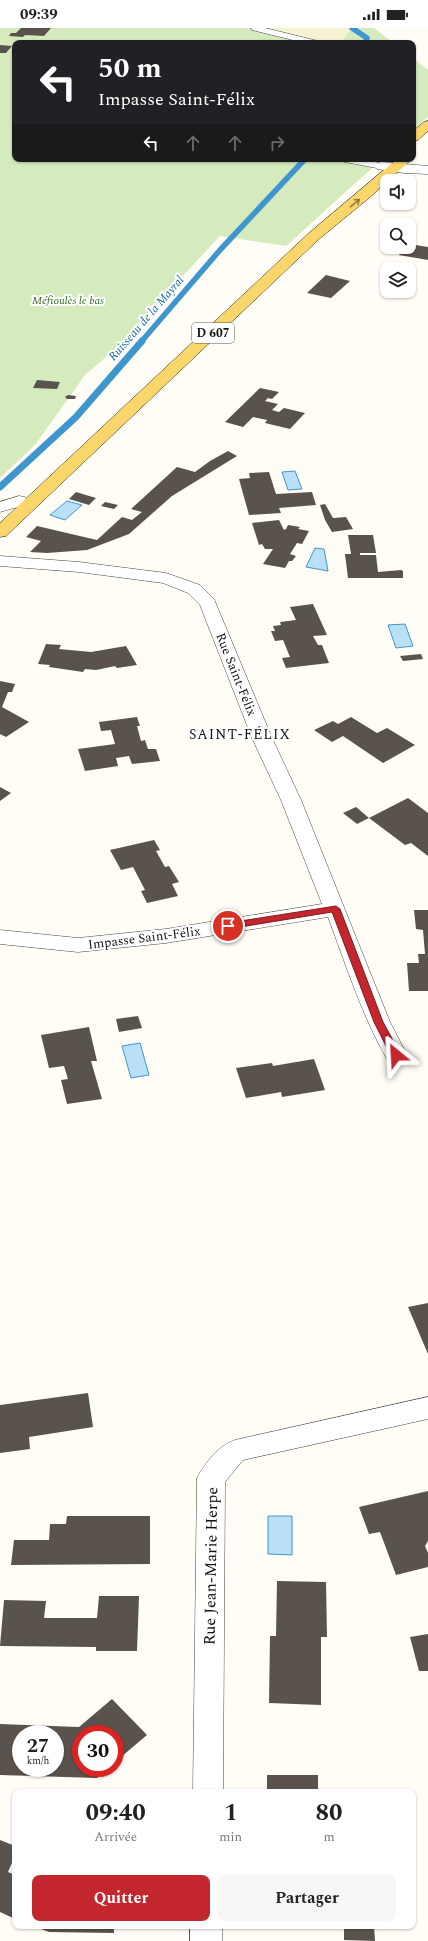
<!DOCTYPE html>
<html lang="fr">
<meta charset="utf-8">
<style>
:root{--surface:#fff;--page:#f6f6f6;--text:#222;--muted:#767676;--accent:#c4262e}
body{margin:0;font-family:Spectral,serif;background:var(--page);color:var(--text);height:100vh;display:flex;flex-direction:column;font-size:15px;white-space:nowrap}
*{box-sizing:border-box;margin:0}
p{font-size:13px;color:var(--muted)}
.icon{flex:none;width:22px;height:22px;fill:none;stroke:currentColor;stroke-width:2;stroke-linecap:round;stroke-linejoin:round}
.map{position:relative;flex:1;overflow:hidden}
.panel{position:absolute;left:12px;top:1761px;width:404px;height:140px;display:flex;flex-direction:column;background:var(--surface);border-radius:8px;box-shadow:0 1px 3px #0004}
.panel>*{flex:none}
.banner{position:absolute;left:12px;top:12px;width:404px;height:122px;border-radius:8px;box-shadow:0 1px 3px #0004;background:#202124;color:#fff;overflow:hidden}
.fabs{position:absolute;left:380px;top:146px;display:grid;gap:8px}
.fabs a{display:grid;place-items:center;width:36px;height:36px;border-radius:8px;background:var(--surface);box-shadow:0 1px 3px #0004;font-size:20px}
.speed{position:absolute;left:12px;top:1697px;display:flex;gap:8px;font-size:20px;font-weight:700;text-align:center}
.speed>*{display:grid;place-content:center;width:52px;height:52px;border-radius:50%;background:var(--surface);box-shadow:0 1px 3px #0004;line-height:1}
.speed small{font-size:10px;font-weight:400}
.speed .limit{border:6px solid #d22;background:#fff;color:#111}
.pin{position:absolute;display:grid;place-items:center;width:34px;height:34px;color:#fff;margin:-17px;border:2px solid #fff;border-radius:50%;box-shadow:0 1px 4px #0007}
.me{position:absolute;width:44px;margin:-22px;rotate:333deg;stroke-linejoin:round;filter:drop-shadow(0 0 3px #0008)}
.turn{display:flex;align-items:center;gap:14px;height:84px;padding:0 20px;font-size:18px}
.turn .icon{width:52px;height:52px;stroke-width:2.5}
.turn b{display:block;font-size:28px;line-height:34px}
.lanes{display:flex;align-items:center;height:38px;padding:0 20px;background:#0003;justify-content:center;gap:20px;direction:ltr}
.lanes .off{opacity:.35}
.eta{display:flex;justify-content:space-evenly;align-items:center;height:68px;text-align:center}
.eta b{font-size:24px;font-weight:700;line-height:28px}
.primary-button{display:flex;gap:8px;margin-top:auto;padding:8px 20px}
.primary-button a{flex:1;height:46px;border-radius:8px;background:var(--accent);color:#fff;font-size:16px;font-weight:700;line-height:46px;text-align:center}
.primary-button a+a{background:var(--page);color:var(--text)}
.status{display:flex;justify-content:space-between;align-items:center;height:28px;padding:0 20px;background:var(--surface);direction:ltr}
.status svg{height:11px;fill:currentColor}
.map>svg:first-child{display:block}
</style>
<div class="status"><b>09:39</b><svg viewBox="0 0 49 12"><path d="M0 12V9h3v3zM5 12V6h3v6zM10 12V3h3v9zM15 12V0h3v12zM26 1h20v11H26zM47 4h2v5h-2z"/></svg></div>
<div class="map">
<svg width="428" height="1913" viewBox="0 0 428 1913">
<rect width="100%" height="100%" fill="#fffdf5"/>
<path fill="#f6f3d4" d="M268,0H352L340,15H327Z"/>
<g fill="#d5ebbd">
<path d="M0,0H268L327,15H15V131H382L286,218L220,208L114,322L85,347L35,417L0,450Z"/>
<path d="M352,0H374L393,15H340Z"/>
<path d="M413,30L428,42V89L413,102Z"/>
</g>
<g fill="#b9e0f7" stroke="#3f96cf">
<path d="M295,443L302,461L288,462L282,444Z"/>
<path d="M67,473L82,477L65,492L50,487Z"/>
<path d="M315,520L324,521L328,543L306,539Z"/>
<path d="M405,596L413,618L396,620L388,597Z"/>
<path d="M140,1015L149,1047L131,1050L122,1018Z"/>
<path d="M268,1488H292V1527L268,1526Z"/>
</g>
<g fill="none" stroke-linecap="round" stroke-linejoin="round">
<g stroke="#3f96cf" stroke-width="5.5">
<path d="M352,0L367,10L365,15"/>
<path d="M141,314L220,222L305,131"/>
</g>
<path stroke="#3f96cf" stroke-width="7" d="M0,459L76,389L142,313"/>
</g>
<g fill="#5a524d" fill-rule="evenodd">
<path d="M21,0H51L44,8L25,7L23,9L9,8L11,5H16Z"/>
<path d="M0,17L12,18L6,25H0Z"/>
<path d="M409,216L428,219V232L399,227L405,219H409Z"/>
<path d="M326,247L350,253L331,270L307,265Z"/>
<path d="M37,352L60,354L57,361L33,360Z"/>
<path d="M260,360L279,364L272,371L268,370L265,373L278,376L272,382L279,384L284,380L305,385L290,401L265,395L267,392L253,389L243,399L225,394Z"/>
<path d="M68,367L76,368L75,371H67L65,369Z"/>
<path d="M228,423L237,428L172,468L129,506L87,522L47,525L30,524L41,513L26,509L37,498L97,512L122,489L132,492L142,484L131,481L177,439L195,444L210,433Z"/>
<path d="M269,444L276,466L312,464L316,477L279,480L281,485L249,487L239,451L250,450L249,445Z"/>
<path d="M76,464L96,470L89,477L69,471Z"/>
<path d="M105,474L118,477L114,481L101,478Z"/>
<path d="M325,476L333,490L346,489L353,501L332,504L325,492L320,477Z"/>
<path d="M279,492L284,502L286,501L288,497L300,499L298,501L309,503L302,516L297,515L290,526L296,528L292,533H289L285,540L263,536L273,521H265L262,516L259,517L252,495Z"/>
<path d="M348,507H373L376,525H360V527H376L378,544L401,542L403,543V550H348L345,526H351Z"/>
<path d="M313,576L327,607L313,608L318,617H322L329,635L286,640L282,630L290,629L283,612L275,613L271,603H275L273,598L281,597L280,594L296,592L290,579Z"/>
<path d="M46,616L61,617L59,621L91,624L126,618L137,637L117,640L115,638L96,642L85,641L83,644L49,639L50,637L38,636Z"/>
<path d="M421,626L423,631L403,633L400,628Z"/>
<path d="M0,653L15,656L12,664H8L2,679L29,694L6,709L0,706Z"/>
<path d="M137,689L140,698H137L141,713L145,712L148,721H156L160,733L132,736L129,728L116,730L118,738L85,743L78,721L115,716L111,702L101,703L99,694Z"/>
<path d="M351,689L377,705L387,700L415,717L383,735L343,708L332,714L314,702L333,693L338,696Z"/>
<path d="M0,759L11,765L0,773Z"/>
<path d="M408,770L428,785V828L411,815L405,817L369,790Z"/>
<path d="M356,779L369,790L357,796L343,785Z"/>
<path d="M154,812L160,822L156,823L165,839L169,838L179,854L172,856L178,868L147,875L141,863L145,862L133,839L121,842L110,822Z"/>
<path d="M414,882H428V963H409L407,935H419L418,926H425L423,902L416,901Z"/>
<path d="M138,988L142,1000L119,1004L116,991Z"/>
<path d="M89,999L97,1033H91L102,1071L67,1076L61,1052L68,1051L64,1038L49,1040L41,1007Z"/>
<path d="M314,1031L325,1062L282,1069L281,1064L246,1070L236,1040L272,1035L273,1038Z"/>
<path d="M428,1275V1326L408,1279Z"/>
<path d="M88,1365L93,1399L29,1409L30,1421L0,1425V1377Z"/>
<path d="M428,1463V1513L425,1518L428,1525V1539L396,1547L380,1504L369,1506L359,1479Z"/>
<path d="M67,1488H150V1536L11,1537L14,1512H49L50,1496H66Z"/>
<path d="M277,1553L326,1554L327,1609H321V1677L269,1675L270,1608H276Z"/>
<path d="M99,1568H139L137,1623H96V1619L0,1618L4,1572L46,1573L44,1590H97Z"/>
<path d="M428,1606V1643H419L410,1609Z"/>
<path d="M112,1671L147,1707L115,1734V1706H81V1740H109L97,1750L0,1747V1696L79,1699ZM21,1706H55V1740H21Z"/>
<rect x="267" y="1747" width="51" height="17"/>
<path d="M0,1812L15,1818V1828L8,1844L15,1847V1891L0,1884Z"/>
<path d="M33,1898H114V1905L49,1904Z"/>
<path d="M344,1898H374L375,1913L344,1912Z"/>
</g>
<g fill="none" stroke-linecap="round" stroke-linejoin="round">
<g stroke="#444" stroke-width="1">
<g id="service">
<path d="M251,0H265L318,13L319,15H305L252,2Z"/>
<path d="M340,131H360L385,136L387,138L382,141L345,134Z"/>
</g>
</g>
<g stroke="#444" stroke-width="1">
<g id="minor">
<path d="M382,134L428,138V146L404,145L377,141L375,138L377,135Z"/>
<path d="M0,528L79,534L166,545L200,557L214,571L272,710L301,772L390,994L407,1027L404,1033L396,1035L388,1033C362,988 346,937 328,889L166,915L78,924L0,916V902L78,910L166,901L322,876L281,772L252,710L200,577L188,565L163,555L79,544L0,538Z"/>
<path d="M428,1369V1391L243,1432L225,1454L223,1764H193L197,1450C205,1435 219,1417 235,1412Z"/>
<rect x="190" y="1898" width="32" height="15"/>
</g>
</g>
<g stroke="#444" stroke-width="1">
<path id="tertiary" d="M19,468L25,469L27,473L25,477L0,484V474Z"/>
</g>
<g stroke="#222" stroke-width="1">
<g id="primary">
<path d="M428,93V103L418,112L413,113V103L424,94Z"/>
<path d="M397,131H412L369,170L319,211L6,508L0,509V495L309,205Z"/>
</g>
</g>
<use href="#service" fill="#fff" fill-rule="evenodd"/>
<use href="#minor" fill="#fff" fill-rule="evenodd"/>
<use href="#tertiary" fill="#fff" fill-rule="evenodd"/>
<use href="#primary" fill="#f9d66b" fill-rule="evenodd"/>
</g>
<defs><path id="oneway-shaft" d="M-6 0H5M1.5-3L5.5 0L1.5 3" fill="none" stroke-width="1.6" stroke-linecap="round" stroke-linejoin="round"/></defs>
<use stroke="#917d42" href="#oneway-shaft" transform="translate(355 175) rotate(-39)"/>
<path fill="#c4262e" stroke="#7f191e" d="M336,878L340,881L383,994L401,1027L399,1030H392L374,994L332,884L228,901L223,898L228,895Z"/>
<g text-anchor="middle" stroke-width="4" stroke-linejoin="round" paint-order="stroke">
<g font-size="11" font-style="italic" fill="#2f6b1f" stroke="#fff">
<text x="68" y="276">Méfioulès le bas</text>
</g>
<g font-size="12" font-style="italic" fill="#1768a6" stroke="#fff">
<text transform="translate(146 290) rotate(-49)" y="4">Ruisseau de la Mayral</text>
</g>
<rect fill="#fff" stroke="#585858" stroke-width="1" x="192" y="295" width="42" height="20" rx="3"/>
<g font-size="12" font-weight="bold" fill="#111">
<text x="213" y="309">D 607</text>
</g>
<g font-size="13" fill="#111" stroke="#fff">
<text transform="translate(237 646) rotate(68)" y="5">Rue Saint-Félix</text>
<text transform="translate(144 909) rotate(-7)" y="5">Impasse Saint-Félix</text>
</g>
<g font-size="14" letter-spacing="1" fill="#111" stroke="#fff">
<text x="240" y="711">SAINT-FÉLIX</text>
</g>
<g font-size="16" fill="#111" stroke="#fff">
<text transform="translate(210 1538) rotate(-89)" y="6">Rue Jean-Marie Herpe</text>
</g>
</g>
</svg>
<div class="fabs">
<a><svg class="icon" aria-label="sound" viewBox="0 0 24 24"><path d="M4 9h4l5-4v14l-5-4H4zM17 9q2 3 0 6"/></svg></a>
<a><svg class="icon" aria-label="search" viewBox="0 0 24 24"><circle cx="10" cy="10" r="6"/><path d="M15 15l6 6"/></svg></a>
<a><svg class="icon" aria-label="layers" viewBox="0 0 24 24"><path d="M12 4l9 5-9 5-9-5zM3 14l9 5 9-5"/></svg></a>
</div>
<div class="speed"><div>27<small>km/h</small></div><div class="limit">30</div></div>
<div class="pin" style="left:228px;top:898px;background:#d93025"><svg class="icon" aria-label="arrive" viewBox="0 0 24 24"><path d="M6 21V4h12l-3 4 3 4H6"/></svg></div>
<svg class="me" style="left:396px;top:1027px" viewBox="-20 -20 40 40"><path d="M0-17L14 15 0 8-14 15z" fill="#c4262e" stroke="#fff" stroke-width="4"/></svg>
<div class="banner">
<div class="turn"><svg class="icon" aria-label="left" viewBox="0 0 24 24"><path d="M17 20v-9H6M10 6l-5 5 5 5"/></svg><div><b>50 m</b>Impasse Saint-Félix</div></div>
<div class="lanes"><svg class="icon" aria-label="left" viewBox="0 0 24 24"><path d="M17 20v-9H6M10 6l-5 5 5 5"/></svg><svg class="icon off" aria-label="ahead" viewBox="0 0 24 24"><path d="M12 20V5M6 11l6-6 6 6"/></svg><svg class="icon off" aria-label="ahead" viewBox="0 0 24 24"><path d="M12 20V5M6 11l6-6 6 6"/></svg><svg class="icon off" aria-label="right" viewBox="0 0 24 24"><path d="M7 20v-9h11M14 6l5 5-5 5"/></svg></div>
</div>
<section class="panel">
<div class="eta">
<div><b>09:40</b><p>Arrivée</p></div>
<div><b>1</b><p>min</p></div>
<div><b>80</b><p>m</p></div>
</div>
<div class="primary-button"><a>Quitter</a><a>Partager</a></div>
</section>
</div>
